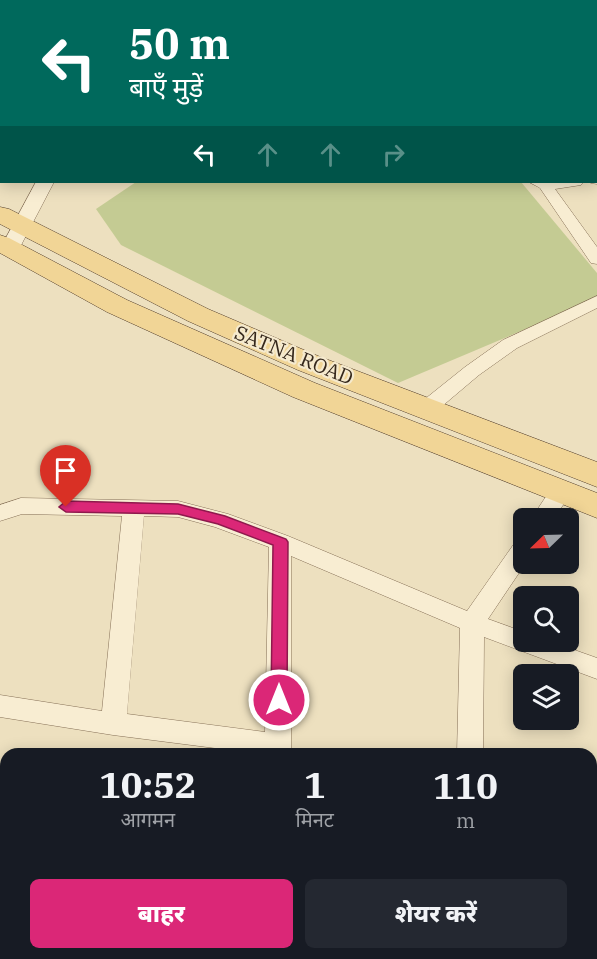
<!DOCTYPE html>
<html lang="hi">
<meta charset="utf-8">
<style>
:root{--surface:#171b24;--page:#242831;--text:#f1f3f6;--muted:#9ea1a6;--accent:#db2777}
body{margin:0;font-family:"IBM Plex Serif","Noto Sans Devanagari",serif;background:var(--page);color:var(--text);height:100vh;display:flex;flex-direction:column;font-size:22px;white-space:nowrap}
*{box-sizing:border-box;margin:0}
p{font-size:20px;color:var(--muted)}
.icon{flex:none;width:33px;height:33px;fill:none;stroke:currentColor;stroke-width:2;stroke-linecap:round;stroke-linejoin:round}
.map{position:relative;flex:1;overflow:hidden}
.sheet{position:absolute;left:0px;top:748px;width:597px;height:212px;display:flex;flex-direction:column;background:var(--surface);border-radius:18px 18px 0 0;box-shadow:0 3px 15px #0003}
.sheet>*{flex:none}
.hud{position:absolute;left:0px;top:0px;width:597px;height:183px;box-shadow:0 3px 15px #0003;background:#00695c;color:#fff;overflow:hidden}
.needle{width:39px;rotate:247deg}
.tools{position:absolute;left:513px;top:508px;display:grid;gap:12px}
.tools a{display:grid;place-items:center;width:66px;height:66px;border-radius:9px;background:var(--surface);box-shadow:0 3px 15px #0003;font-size:30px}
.pin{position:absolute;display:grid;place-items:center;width:51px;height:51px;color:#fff;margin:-62px -26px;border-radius:50% 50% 50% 0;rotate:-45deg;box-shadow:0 0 6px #0007}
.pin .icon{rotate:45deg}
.me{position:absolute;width:66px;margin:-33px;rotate:0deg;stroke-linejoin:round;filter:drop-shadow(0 0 4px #0008)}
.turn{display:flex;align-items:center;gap:21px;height:126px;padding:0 30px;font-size:27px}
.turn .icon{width:78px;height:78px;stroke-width:2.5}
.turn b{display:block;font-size:42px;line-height:51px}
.lanes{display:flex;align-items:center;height:57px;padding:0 30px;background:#0003;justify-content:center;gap:30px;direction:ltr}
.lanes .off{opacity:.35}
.eta{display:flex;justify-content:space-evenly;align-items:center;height:102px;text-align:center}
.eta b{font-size:36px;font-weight:800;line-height:42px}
.action{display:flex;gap:12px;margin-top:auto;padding:12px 30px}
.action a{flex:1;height:69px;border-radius:9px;background:var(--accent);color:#fff;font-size:24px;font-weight:800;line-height:69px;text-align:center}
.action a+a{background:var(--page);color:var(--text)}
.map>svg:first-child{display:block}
</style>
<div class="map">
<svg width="597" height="959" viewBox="0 0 597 959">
<rect width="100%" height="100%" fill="#ede0bf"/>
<path fill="#c4cb93" d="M136,182H521L597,273V299L398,383L121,245L96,209Z"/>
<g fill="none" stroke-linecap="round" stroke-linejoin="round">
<g stroke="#867057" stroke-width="1">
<g id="minor">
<path d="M0,0H32L2,2L0,5Z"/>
<path d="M77,0H149L150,1L78,2Z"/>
<path d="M429,0H441L442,2H430Z"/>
<rect x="582" y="0" width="12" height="2"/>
<path d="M596,20L597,21V31L596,30Z"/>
<rect x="596" y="93" width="1" height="10"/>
<path d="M597,174V184L591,183L589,182H596Z"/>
<path d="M529,182H583L581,185L555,189L597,247V264L591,263L540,188Z"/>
<path d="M597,296V308L517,348L479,375L434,413L427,415L420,413L417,408L420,403L465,367L503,340Z"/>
<path d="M561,483L569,486L572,491L554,519H531L553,486Z"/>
<path d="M21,498L178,501L228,514L288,536L467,611L516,541L524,539L525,564L488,619L524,632V642H552L597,658V679L484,637L483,754H457L460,628L291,556V754H262L113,735L0,717V695L102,711L122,516L22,514L0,521V505ZM144,516L178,517L215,527L269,547L265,732L127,714Z"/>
<path d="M0,866L6,868V896L0,894Z"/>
<rect x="244" y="954" width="30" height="5"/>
<path d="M458,954H488L489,959H459Z"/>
</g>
</g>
<g stroke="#867057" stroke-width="1">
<g id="tertiary">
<path d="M138,0H152L137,2Z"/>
<path d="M36,182H54L17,253H3L0,249Z"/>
</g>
</g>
<g stroke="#533e2c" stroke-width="1">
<g id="primary">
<path d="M0,207L9,209L208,309L318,356L597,462V487L298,370L188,321L0,224Z"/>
<path d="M0,235L9,238L127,300L315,383L597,493V518L293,397L107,312L0,253Z"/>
</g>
</g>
<use href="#minor" fill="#f8edd2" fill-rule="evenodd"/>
<use href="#tertiary" fill="#f8edd2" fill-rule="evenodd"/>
<use href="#primary" fill="#f1d596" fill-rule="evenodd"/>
</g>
<path fill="#db2777" stroke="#8e194d" stroke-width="1.5" d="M66,501L178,504L225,516L286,539L288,542L287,700L285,705L279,707L274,705L271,700L273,545L218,524L178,514L66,512L59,507Z"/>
<g text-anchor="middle" stroke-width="4.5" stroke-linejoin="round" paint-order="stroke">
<g font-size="20" fill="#35281c" stroke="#f5eace">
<text transform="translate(294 355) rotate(22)" y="7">SATNA ROAD</text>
</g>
</g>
</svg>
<div class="tools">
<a><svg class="needle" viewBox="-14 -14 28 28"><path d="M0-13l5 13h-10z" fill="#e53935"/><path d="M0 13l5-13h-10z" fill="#9ea1a6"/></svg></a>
<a><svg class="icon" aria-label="search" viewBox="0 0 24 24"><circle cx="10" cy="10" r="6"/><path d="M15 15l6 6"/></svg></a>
<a><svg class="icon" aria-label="layers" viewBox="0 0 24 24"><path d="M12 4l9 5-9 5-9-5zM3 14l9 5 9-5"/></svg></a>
</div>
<div class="pin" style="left:66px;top:507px;background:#d93025"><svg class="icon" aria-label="arrive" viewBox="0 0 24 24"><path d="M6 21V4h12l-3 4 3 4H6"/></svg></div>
<svg class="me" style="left:279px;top:700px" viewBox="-20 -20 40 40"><circle r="17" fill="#db2777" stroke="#fff" stroke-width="3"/><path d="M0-11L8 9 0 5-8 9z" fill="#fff"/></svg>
<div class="hud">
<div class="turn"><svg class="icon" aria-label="left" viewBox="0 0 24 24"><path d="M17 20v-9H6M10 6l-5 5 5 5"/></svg><div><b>50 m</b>बाएँ मुड़ें</div></div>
<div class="lanes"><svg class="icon" aria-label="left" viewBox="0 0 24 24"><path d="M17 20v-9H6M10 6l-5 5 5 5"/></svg><svg class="icon off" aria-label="ahead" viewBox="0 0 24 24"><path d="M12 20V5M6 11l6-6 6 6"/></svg><svg class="icon off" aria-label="ahead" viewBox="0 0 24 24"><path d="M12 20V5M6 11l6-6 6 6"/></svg><svg class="icon off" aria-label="right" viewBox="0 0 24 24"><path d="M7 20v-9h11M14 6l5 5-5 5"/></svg></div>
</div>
<section class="sheet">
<div class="eta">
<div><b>10:52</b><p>आगमन</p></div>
<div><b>1</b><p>मिनट</p></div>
<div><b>110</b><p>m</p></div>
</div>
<div class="action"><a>बाहर</a><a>शेयर करें</a></div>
</section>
</div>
